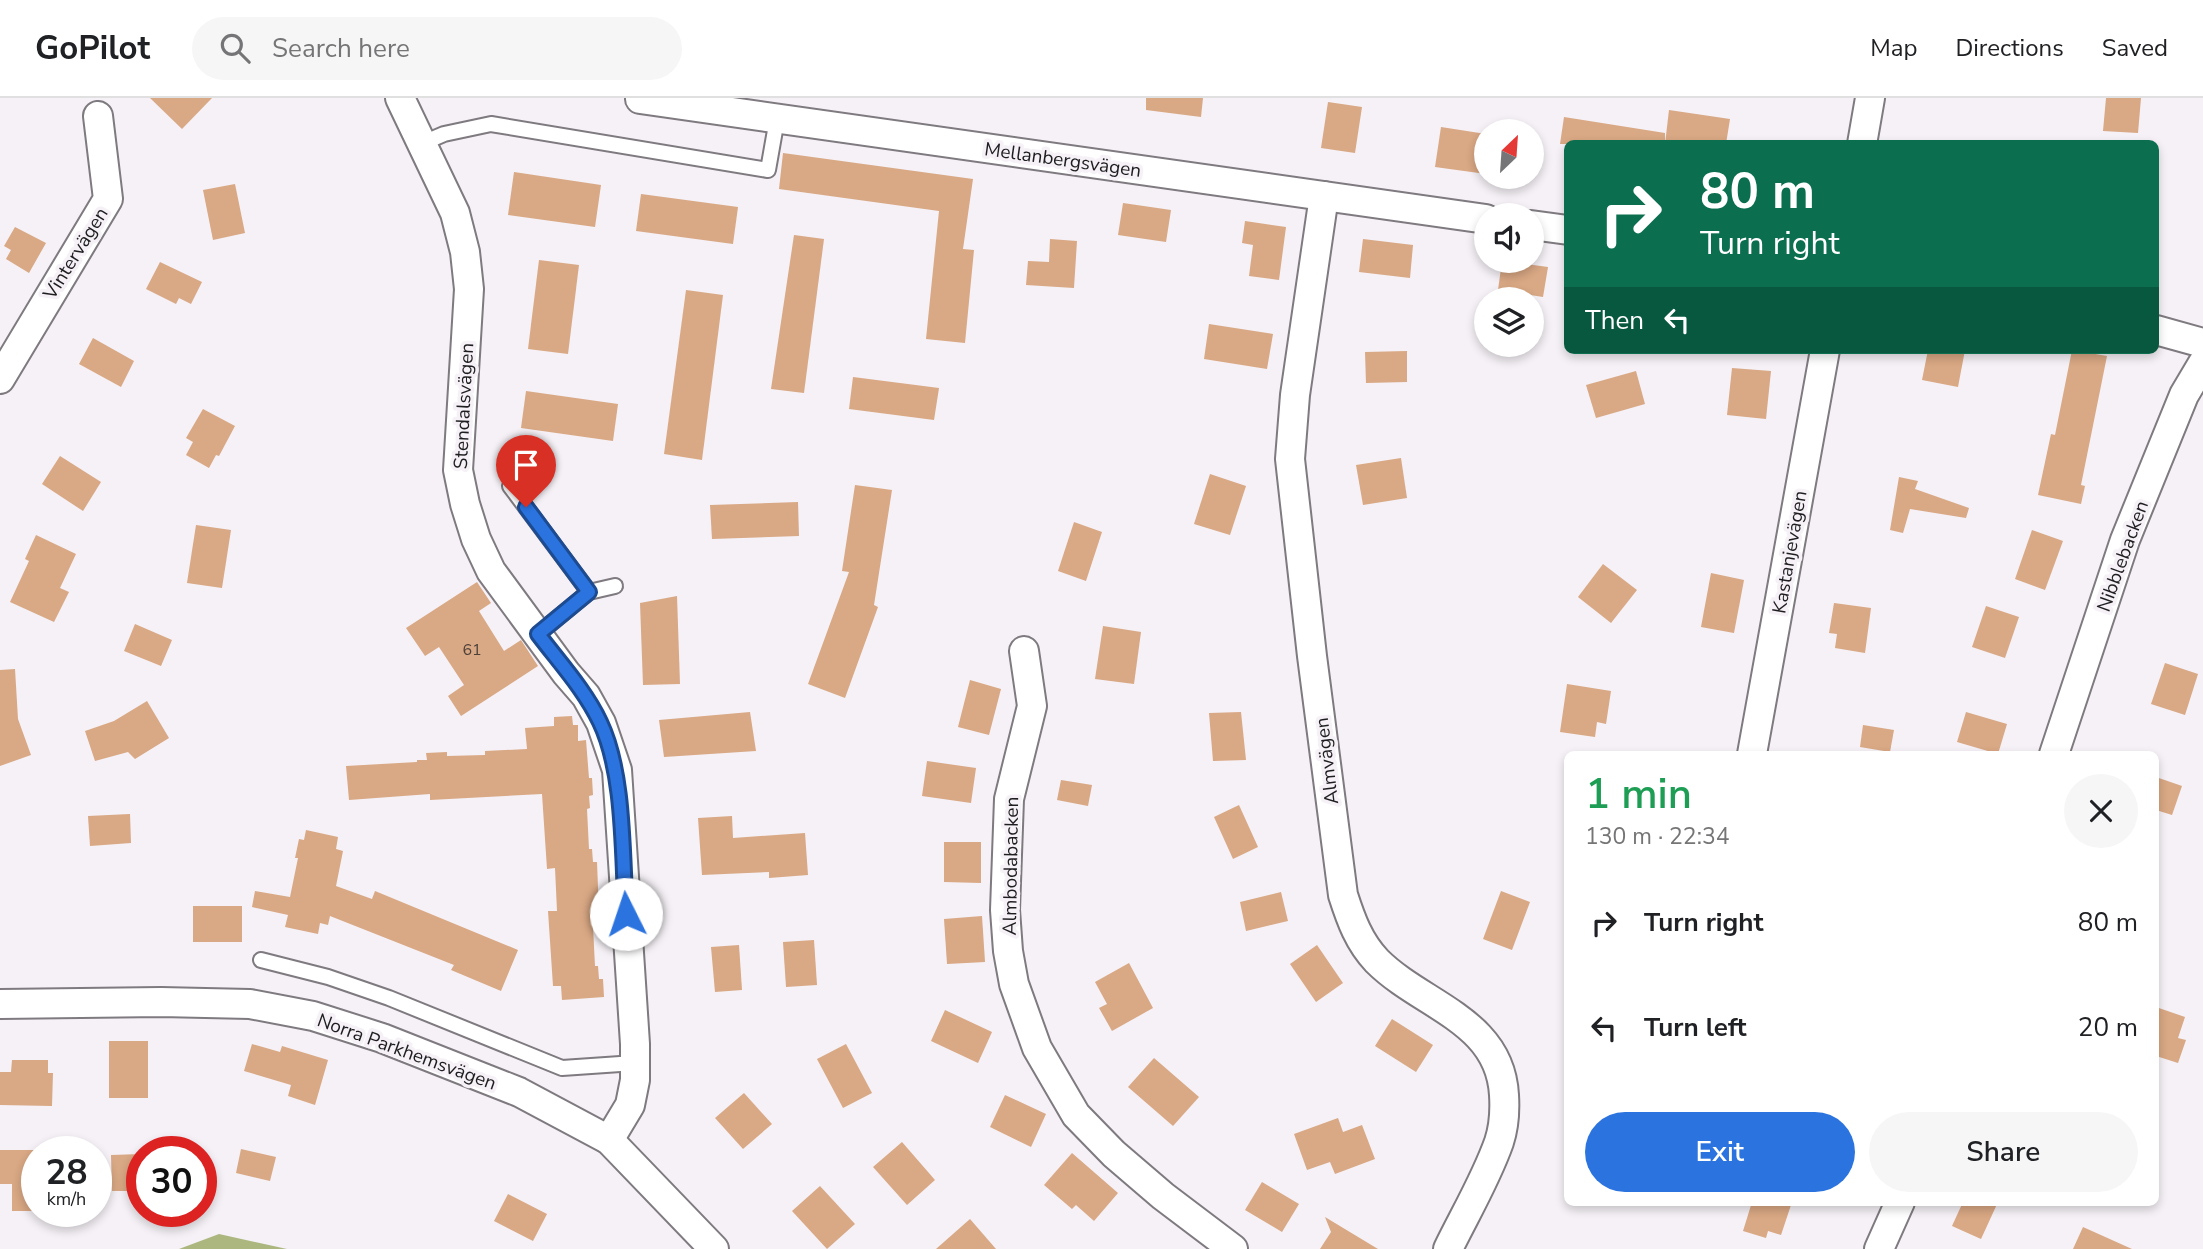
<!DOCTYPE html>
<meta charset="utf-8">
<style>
:root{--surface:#fff;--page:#f6f6f6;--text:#202124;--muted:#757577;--line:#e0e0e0;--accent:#2b73df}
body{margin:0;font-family:"Nunito Sans",sans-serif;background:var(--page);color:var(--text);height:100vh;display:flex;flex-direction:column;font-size:26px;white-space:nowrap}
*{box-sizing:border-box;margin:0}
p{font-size:23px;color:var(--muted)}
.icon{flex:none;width:38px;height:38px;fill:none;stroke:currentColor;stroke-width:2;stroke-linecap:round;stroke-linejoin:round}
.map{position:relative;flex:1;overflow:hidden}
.panel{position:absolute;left:1564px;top:653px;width:595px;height:455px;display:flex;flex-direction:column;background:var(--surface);border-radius:10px;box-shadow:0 4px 10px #0003}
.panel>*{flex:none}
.top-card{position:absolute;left:1564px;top:42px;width:595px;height:214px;border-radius:10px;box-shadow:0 4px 10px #0003;background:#0b6e4f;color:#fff;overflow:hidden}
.needle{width:46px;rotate:25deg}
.buttons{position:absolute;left:1474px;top:21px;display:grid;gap:14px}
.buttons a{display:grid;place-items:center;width:70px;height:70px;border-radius:50%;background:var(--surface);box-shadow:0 4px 10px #0003;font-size:35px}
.speed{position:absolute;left:21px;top:1038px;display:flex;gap:14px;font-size:35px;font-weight:700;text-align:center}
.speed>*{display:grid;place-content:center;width:91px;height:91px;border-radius:50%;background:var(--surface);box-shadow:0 4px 10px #0003;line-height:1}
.speed small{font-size:18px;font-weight:400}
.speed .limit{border:10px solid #d22;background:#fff;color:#111}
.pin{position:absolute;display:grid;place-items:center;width:60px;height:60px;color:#fff;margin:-72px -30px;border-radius:50% 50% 50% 0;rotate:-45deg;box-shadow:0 0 7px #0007}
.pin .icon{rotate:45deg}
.me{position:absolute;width:77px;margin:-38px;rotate:356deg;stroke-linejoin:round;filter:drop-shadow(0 0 5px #0008)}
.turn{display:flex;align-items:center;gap:24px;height:147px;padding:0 21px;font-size:32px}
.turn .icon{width:91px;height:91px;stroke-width:2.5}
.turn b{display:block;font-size:49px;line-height:60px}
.then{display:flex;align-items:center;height:66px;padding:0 21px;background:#0003;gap:14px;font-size:26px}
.round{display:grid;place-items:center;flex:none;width:74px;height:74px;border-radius:37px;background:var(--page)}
.summary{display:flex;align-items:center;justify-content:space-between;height:119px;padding:0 21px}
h1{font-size:42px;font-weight:600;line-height:52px;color:#1e9e55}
.action{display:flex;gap:14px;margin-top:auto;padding:14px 21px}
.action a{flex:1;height:80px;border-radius:42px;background:var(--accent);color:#fff;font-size:28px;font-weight:600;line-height:80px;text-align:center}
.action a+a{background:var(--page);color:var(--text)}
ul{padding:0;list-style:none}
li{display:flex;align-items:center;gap:21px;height:105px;padding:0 21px}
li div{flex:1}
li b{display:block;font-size:26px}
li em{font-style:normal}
header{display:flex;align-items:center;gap:42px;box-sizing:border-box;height:98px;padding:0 35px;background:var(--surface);border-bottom:2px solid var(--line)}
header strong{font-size:33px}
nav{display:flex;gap:38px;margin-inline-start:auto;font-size:24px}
.search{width:490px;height:63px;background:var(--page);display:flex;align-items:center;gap:18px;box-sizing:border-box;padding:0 24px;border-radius:38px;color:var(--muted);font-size:26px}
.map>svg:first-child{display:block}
</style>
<header>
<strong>GoPilot</strong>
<div class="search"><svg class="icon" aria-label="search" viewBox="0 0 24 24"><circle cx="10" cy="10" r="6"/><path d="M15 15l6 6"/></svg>Search here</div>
<nav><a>Map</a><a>Directions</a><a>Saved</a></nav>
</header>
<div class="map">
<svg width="2203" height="1151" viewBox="0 0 2203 1151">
<rect width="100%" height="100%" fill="#f5f1f6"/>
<path fill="#acb77f" d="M219,1136L287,1151H179Z"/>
<g fill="#d9a884">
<path d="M150,0H212L182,31Z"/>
<path d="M1146,0H1203L1201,19L1146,12Z"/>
<path d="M2106,0H2141L2138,35L2103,33Z"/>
<path d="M1328,4L1362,9L1355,55L1321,50Z"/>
<path d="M1669,12L1730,21L1726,46H1665Z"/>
<path d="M1564,19L1665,35V46H1560Z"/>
<path d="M1441,29L1486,36V76L1435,69Z"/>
<path d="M783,55L973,81L963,151L974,152L965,245L926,241L939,113L779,91Z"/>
<path d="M514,74L601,87L595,129L508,117Z"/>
<path d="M235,86L245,135L213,142L203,92Z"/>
<path d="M641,96L738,109L733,146L636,133Z"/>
<path d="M1123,105L1171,112L1166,144L1118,137Z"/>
<path d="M1245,123L1286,129L1279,182L1249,178L1253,147L1242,145Z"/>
<path d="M15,129L46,145L29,175L6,161L11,152L4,148Z"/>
<path d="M794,137L824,141L804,295L771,291Z"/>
<path d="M1050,141L1077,143L1074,190L1026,187L1028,163L1049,164Z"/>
<path d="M1363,141L1413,147L1410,180L1359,174Z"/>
<path d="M539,162L579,167L568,256L528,251Z"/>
<path d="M1502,163L1548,169L1543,199L1498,192Z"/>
<path d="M160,164L202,184L191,206L179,200L176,206L146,191Z"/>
<path d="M686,192L723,197L702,362L664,356Z"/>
<path d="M1209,226L1273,236L1267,271L1204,261Z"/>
<path d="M93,240L134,263L121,289L79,266Z"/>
<path d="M1928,252H1965L1958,289L1922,282Z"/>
<path d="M2072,252L2107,258L2081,387L2085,388L2081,406L2038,397L2051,336L2055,337Z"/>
<path d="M1407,253V284L1366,285L1365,254Z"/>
<path d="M1732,270L1771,273L1766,321L1727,317Z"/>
<path d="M1636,273L1645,306L1596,320L1586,287Z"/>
<path d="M853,279L939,290L934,322L849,311Z"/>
<path d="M526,293L618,306L613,343L521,330Z"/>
<path d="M203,311L235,328L219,358L216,357L209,370L186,357L193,344L186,340Z"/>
<path d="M60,358L101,384L83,413L42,386Z"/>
<path d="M1401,360L1407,400L1363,407L1356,367Z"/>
<path d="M1210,376L1246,388L1230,437L1194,426Z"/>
<path d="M1899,379L1918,383L1915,391L1969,410L1966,420L1910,411L1903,435L1890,432Z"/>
<path d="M855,387L892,392L874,507L878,509L845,600L808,586L849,474L842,473Z"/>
<path d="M798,404L799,438L712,441L710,407Z"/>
<path d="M1074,424L1102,434L1086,483L1058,473Z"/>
<path d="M196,427L231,432L222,490L187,485Z"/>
<path d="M2032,432L2063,443L2045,492L2015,481Z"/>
<path d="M36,437L76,456L60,490L69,494L54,524L10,504L29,463L25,461Z"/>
<path d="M1603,466L1637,492L1611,525L1578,499Z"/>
<path d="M1711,475L1744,482L1734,535L1701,529Z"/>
<path d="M477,484L491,505L479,513L504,553L521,542L538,568L461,618L448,598L464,587L439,549L425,558L406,530Z"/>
<path d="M677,498L680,586L643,587L640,505Z"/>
<path d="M1834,505L1871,510L1865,555L1835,550L1837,536L1829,535Z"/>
<path d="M1986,508L2019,519L2005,560L1972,549Z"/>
<path d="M135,526L172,542L161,568L124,553Z"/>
<path d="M1103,528L1141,534L1134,586L1095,581Z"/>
<path d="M2165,565L2198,576L2185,617L2151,606Z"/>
<path d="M15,571L18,621L31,657L0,668V572Z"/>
<path d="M970,582L1001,591L989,637L958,629Z"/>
<path d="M1567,586L1611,593L1606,626L1597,624L1595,639L1560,634Z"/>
<path d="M147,603L169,640L135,661L128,654L95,663L85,633L114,623Z"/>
<path d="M750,614L756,653L664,659L659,622Z"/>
<path d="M1241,614L1246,662L1213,663L1209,615Z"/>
<path d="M1966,614L2007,626L1998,656L1957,644Z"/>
<path d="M572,618L573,627H578V643L586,642L589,680H592L593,697L589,698L590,710L587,711L589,751H592L593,764H597L599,815L595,816L596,828L593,829L595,868H598L599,881H603L604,899L562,902L561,888H553L548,813H557L555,770L547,771L542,696L430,702V696L349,702L346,668L417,664V662H427L426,655L447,654V658L485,657V653L527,651L525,630L554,628V619Z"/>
<path d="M1863,627L1894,632L1890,654L1860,649Z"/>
<path d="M927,663L976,670L971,705L922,698Z"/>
<path d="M2156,679L2182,688L2172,717L2156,712Z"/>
<path d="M1061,682L1092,687L1088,708L1057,702Z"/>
<path d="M1239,707L1258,749L1233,761L1214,719Z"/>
<path d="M130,716L131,745L90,748L88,718Z"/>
<path d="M732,718L733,740L805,735L808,777L769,780V774L702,777L698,720Z"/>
<path d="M306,732L338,739L336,751L343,753L336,788L372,801L375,793L518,852L501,893L451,872L454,867L330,818L328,827L320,825L318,836L285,829L288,817L252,809L255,793L290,799L298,760H295L299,741L304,742Z"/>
<path d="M944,744H981V785L944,784Z"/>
<path d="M1501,793L1530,804L1512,852L1483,841Z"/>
<path d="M1281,794L1288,823L1246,833L1240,804Z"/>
<rect x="193" y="808" width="49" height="36"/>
<path d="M982,818L985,864L947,866L944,821Z"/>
<path d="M814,842L817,887L786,889L783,844Z"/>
<path d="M739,847L742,892L715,894L711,849Z"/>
<path d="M1317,847L1343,885L1316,904L1290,866Z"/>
<path d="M1129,865L1153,910L1112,933L1099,910L1107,906L1095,884Z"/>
<path d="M2156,909L2185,919L2178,940L2186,942L2178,965L2156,958Z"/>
<path d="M945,912L992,934L978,965L931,943Z"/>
<path d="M1392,921L1433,947L1416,974L1375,948Z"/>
<rect x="109" y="943" width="39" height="57"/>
<path d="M252,946L280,954L282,948L328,962L315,1007L288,998L291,987L244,973Z"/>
<path d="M846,946L872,995L843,1010L817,961Z"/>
<path d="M1154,960L1199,999L1173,1028L1128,989Z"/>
<path d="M12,962H48V975H53L52,1008L0,1007V974H11Z"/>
<path d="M744,995L772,1026L743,1051L715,1020Z"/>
<path d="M1005,997L1046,1016L1031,1049L990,1029Z"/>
<path d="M1338,1020L1343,1034L1362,1027L1375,1061L1335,1076L1330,1064L1307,1072L1294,1036Z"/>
<path d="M902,1044L935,1082L907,1107L873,1069Z"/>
<path d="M241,1051L276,1059L270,1083L236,1075Z"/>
<path d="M0,1052H37V1113H12V1086H0Z"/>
<path d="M1072,1055L1118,1095L1094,1123L1076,1107L1072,1111L1044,1087Z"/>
<path d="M142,1056V1093H112L111,1057Z"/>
<path d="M1262,1084L1299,1106L1282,1134L1245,1112Z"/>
<path d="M820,1088L855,1126L827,1151L792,1113Z"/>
<path d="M508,1096L547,1116L533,1143L494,1123Z"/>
<path d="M1752,1104H1792L1781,1137L1768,1133L1766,1140L1743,1133Z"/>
<path d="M1963,1104H1998L1981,1141L1952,1128Z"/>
<path d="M1325,1119L1378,1151H1320L1331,1134Z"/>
<path d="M970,1121L996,1151H936Z"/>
<path d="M2083,1129L2132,1151H2073Z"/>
</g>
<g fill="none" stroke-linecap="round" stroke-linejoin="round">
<g stroke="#7e7a7f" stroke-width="18">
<g id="service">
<path d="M423,45L444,36L491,26L768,72L777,21"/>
<path d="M510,388L589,494"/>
<path d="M538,536L589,494L615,488"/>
<path d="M261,862L328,879L389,900L562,970L635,965"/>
</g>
</g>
<g stroke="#7e7a7f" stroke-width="32">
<g id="minor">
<path d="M400,0L455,115L465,154L469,191L458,372L465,406L476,441L491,473L566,575L586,598L601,625L617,672L635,946V982L630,1007L609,1042"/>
<path d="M640,1L1486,121"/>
<path d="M1862,46L1870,0"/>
<path d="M1324,98L1295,297L1290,361L1312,558L1343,797C1351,822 1359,844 1377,863C1422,908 1500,922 1504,997C1505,1013 1504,1029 1499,1044C1486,1081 1465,1116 1448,1151"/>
<path d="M1531,127L1568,132"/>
<path d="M2156,232L2203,245"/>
<path d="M0,281L108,101L98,18"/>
<path d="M1024,553L1032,608L1009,701L1005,812L1008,853L1014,886L1037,950L1076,1017L1114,1056L1163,1098L1233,1151"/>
<path d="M1752,656L1825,252"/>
<path d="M2054,656L2125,442L2184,297L2203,265"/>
<path d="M0,906L161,904L250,906L313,918L382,940L519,994L609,1042L714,1151"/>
<path d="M1879,1151L1900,1104"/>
</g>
</g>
<use href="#service" stroke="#fff" stroke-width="14"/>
<use href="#minor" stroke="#fff" stroke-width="28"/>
</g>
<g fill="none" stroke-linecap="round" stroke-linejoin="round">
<g stroke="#1c4b91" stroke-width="18">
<path id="route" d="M526,409L589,494L538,536C559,564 585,592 600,624C625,676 622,758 626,816"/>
</g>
<use href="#route" stroke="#2b73df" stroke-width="12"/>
</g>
<g text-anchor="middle" stroke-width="7" stroke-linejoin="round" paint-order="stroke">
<g font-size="16" fill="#4d4038">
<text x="472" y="557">61</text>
</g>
<g font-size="19" fill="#1e1d1f" stroke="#f5f1f6">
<text transform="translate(1063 61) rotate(8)" y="7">Mellanbergsvägen</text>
<text transform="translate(75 155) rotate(-58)" y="7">Vintervägen</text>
<text transform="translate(463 308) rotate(-87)" y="7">Stendalsvägen</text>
<text transform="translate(1789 454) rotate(-80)" y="7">Kastanjevägen</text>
<text transform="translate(2122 458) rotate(-70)" y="7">Nibblebacken</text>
<text transform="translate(1326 663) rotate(-97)" y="7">Almvägen</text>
<text transform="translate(1010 768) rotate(-89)" y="7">Almbodabacken</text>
<text transform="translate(407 953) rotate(20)" y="7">Norra Parkhemsvägen</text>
</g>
</g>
</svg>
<div class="buttons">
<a><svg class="needle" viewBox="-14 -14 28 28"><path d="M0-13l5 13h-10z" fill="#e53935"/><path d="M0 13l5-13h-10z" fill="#757577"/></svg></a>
<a><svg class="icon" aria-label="sound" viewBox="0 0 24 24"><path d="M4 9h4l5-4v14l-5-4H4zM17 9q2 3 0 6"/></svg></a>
<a><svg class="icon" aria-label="layers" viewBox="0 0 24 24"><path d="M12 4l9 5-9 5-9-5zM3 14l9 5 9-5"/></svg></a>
</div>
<div class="speed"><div>28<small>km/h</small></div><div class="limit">30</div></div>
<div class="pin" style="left:526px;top:409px;background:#d93025"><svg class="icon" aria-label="arrive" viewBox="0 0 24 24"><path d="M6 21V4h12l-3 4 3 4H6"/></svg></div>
<svg class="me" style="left:626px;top:816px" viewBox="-20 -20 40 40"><circle r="19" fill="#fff"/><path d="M0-13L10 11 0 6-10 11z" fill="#2b73df"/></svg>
<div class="top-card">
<div class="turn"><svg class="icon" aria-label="right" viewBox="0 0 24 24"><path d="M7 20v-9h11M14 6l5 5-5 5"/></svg><div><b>80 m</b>Turn right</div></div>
<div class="then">Then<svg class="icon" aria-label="left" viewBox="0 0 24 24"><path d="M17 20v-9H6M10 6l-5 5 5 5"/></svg></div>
</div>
<section class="panel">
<div class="summary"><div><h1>1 min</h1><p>130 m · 22:34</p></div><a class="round"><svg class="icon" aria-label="close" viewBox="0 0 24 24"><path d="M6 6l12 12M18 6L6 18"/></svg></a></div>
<ul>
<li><svg class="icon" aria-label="right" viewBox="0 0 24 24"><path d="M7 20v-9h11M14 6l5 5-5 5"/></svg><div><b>Turn right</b></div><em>80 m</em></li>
<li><svg class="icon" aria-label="left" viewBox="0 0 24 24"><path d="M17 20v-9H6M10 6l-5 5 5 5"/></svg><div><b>Turn left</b></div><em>20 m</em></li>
</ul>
<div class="action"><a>Exit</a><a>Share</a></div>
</section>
</div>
